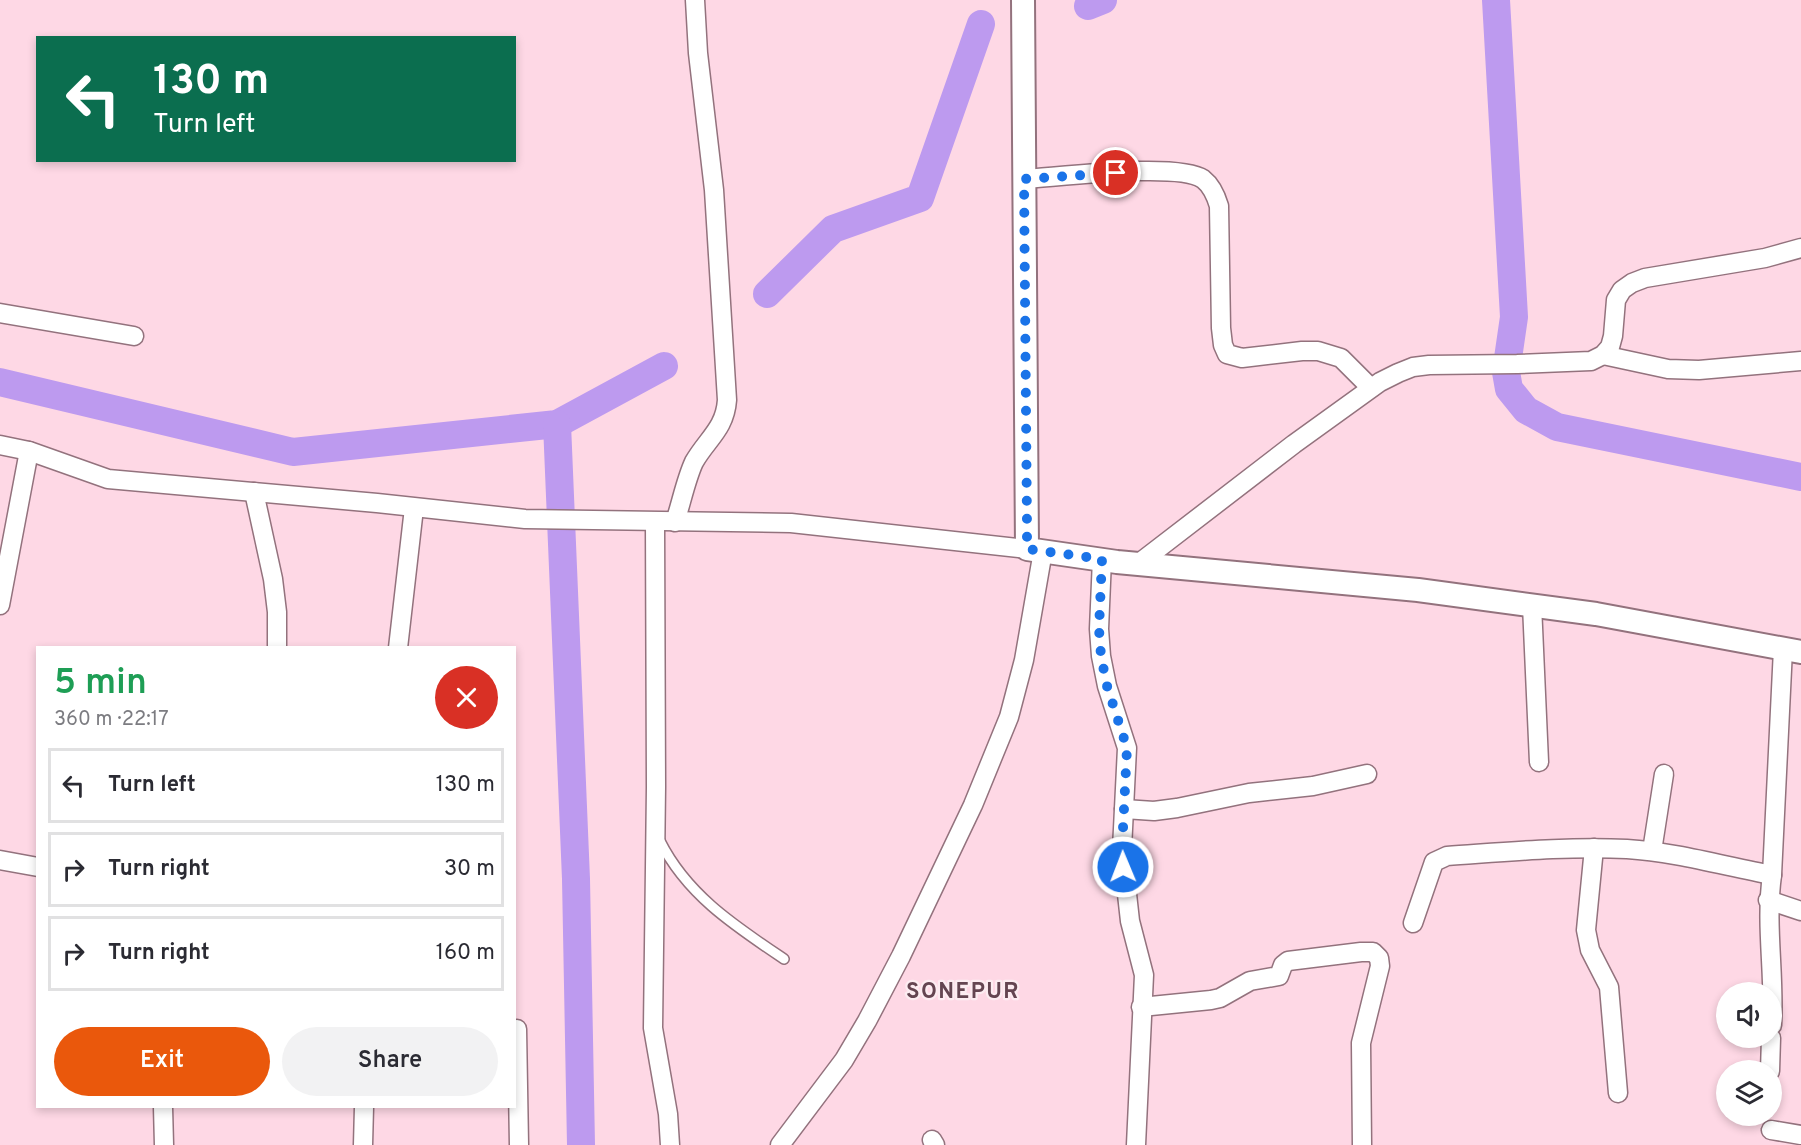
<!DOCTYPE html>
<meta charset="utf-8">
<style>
:root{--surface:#fff;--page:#f2f2f3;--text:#2b2b33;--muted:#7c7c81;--line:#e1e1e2;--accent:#ea580c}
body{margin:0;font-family:Overpass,sans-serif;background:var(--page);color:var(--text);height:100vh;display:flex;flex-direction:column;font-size:22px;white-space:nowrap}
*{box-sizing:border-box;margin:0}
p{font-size:20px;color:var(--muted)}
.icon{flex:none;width:33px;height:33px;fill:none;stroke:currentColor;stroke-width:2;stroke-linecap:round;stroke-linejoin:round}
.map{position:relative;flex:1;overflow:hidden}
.sheet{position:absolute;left:36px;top:646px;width:480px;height:462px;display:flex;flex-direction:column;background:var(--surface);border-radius:0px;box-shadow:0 3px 9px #0003}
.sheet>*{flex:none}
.banner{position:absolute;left:36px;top:36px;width:480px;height:126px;border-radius:0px;box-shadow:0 3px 9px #0003;background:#0b6e4f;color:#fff;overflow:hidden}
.fabs{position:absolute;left:1716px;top:982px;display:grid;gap:12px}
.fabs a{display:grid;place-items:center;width:66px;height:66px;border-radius:50%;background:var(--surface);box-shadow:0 3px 9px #0003;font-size:30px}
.pin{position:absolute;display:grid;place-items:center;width:51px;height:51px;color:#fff;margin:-26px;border:3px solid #fff;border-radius:50%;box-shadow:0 2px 6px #0007}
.me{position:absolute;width:66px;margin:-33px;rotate:359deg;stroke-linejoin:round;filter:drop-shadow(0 0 4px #0008)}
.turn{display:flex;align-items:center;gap:21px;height:126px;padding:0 18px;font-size:27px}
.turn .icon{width:78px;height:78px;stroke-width:2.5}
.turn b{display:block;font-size:42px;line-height:51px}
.round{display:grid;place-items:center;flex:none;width:63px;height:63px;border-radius:32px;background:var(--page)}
.overview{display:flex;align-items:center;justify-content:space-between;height:102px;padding:0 18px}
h1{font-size:36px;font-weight:600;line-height:45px;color:#1e9e55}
.action{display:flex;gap:12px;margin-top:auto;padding:12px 18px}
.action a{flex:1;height:69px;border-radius:36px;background:var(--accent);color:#fff;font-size:24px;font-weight:600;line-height:69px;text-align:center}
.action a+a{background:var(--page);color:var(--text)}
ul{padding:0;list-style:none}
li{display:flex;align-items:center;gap:18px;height:75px;margin:0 12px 9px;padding:0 6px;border:3px solid var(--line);border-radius:0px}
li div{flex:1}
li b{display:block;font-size:22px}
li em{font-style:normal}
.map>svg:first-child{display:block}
</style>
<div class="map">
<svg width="1801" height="1145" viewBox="0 0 1801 1145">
<rect width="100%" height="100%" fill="#fed8e5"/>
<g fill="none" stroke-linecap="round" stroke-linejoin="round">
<g stroke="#bd9aef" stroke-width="28">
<path d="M1496,0L1514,317L1506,372L1509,389L1526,410L1557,427L1801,477"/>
<path d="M1088,6L1103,0"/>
<path d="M767,294L833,229L920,198L981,24"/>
<path d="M0,382L293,452L557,424L664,366"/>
<path d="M557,424L576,879L581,1145"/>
</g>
<g stroke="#93727d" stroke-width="12">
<path id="service" d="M660,841C687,895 735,926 784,959"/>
</g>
<g stroke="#93727d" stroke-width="21">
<g id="minor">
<path d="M1024,179C1059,177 1178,162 1203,179C1212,186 1216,196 1219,206L1221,328L1223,345L1227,354L1242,358L1302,351H1318L1341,358L1371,388"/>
<path d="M0,313L134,336"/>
<path d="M1603,355L1668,369L1699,370L1801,361"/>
<path d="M0,445L29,451L108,479L377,503L525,519L791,523L1027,549"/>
<path d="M254,492L273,579L277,612V648"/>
<path d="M655,522L656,787L653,1028L668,1114L670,1145"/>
<path d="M675,522C681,504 686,479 694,462C707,439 725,429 727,400L714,190L698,53L695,0"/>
<path d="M1102,559L1099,629L1101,656L1107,686L1127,748L1122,849L1130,921L1144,975L1136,1145"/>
<path d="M1138,564L1294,444L1380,382L1398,373L1413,367L1429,365L1517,364L1591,361L1603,355L1610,347L1613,336L1616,300L1622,290L1632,283L1645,278L1765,258L1801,248"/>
<path d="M0,605L29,451"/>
<path d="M1532,605L1539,762"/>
<path d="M398,648L414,508"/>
<path d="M1124,809L1154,811L1177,808L1249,793L1313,786L1367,774"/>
<path d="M1594,848L1586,930L1590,950L1609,987L1618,1093"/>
<path d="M1652,851L1664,774"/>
<path d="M0,860L38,867"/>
<path d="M1768,900L1801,911"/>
<path d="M1413,923L1434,862L1447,856C1506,852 1567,846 1627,849C1675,852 1724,866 1772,875"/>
<path d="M1141,1007L1211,1000L1220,998L1250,981L1279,976L1283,965L1288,961L1361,952H1373L1379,958L1380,966L1361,1043L1362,1145"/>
<path d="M1772,1025C1775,975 1765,925 1772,875L1783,649"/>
<path d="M517,1029L519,1145"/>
<path d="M1770,1071L1771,1038"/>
<path d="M163,1107L164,1145"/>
<path d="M1771,1130L1801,1135"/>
<path d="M932,1140L935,1145"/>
<path d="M363,1145L364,1107"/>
<path d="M780,1145L844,1060L867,1021L901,956L973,805L1009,717L1024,660L1043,551"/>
</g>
</g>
<g stroke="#93727d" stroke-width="26">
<path id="tertiary" d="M1023,0L1027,549L1117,562L1418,590L1596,614L1801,652"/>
</g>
<use href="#service" stroke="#fff" stroke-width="9"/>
<use href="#minor" stroke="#fff" stroke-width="18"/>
<use href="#tertiary" stroke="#fff" stroke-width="22"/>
</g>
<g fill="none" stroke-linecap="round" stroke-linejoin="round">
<path stroke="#1a73e8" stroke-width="10" stroke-dasharray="0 18" d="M1116,173L1024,179L1027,526V549L1102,559L1099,629L1101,656L1107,686L1127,748L1122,849L1123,867"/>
</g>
<g text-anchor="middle" stroke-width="4.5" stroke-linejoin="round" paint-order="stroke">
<g font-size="22" font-weight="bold" letter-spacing="1.5" fill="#644551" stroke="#fcecf1">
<text x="963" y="998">SONEPUR</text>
</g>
</g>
</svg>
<div class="fabs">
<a><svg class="icon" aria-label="sound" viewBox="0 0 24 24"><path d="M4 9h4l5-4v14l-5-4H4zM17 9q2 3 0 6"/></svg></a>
<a><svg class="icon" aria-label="layers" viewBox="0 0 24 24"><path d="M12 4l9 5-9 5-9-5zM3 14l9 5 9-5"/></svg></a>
</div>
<div class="pin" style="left:1116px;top:173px;background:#d93025"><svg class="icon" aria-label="arrive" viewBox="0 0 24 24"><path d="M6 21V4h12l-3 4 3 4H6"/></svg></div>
<svg class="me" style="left:1123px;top:867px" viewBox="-20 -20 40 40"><circle r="17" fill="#1a73e8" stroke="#fff" stroke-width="3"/><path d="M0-11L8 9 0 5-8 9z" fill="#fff"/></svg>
<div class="banner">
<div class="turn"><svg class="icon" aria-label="left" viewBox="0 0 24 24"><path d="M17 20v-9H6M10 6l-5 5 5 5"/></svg><div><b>130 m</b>Turn left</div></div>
</div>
<section class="sheet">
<div class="overview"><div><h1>5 min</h1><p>360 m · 22:17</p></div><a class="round" style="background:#d93025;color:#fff"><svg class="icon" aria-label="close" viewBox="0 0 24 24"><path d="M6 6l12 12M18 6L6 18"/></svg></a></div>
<ul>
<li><svg class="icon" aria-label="left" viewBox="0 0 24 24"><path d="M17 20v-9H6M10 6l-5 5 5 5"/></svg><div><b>Turn left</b></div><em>130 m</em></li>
<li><svg class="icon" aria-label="right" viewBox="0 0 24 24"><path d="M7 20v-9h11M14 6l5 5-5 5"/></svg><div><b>Turn right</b></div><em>30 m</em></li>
<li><svg class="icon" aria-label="right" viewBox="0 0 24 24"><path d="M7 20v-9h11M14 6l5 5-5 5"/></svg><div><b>Turn right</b></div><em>160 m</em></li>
</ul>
<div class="action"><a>Exit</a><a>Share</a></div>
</section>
</div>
